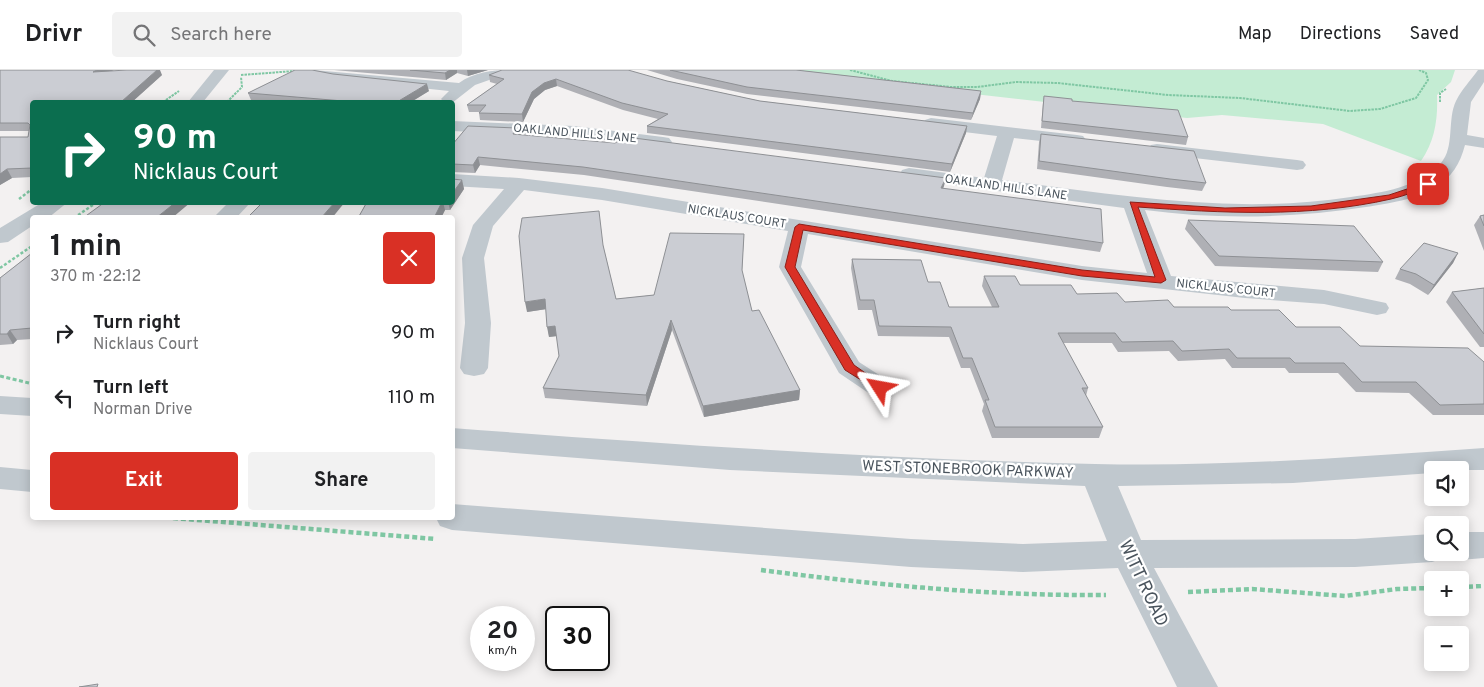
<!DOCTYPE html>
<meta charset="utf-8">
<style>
:root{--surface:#fff;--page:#f2f2f2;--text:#202124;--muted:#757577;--line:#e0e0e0;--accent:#d93025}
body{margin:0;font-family:Overpass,sans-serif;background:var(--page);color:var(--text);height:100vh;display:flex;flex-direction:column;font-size:19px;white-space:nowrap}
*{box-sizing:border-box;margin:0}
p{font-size:16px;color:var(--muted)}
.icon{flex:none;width:28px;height:28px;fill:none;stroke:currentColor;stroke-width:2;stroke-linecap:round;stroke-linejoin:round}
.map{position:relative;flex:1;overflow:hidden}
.side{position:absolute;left:30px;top:145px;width:425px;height:305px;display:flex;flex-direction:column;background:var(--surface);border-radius:5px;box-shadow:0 2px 12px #0003}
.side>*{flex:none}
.banner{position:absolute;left:30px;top:30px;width:425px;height:105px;border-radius:5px;box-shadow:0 2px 12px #0003;background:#0b6e4f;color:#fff;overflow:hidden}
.buttons{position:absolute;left:1424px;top:391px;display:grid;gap:10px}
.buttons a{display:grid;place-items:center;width:45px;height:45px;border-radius:5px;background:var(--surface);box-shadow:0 2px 12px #0003;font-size:25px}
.speed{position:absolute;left:470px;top:536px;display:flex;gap:10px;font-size:25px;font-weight:700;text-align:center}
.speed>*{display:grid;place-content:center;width:65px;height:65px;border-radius:50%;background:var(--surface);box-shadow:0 2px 12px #0003;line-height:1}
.speed small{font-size:12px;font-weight:400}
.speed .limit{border:2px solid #111;border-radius:8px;background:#fff;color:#111}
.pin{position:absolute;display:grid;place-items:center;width:42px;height:42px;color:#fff;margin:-21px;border-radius:10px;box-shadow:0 2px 8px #0006}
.me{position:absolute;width:55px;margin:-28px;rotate:304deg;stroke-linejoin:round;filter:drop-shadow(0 0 4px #0008)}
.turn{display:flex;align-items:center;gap:18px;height:105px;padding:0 20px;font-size:22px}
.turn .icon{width:65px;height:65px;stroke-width:2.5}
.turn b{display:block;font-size:35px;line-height:42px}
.round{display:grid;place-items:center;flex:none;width:52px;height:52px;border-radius:5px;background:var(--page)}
.overview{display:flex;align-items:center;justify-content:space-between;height:85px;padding:0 20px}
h1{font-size:30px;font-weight:700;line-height:38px}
.cta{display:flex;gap:10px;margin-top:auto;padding:10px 20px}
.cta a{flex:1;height:58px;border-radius:5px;background:var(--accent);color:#fff;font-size:20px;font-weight:700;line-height:58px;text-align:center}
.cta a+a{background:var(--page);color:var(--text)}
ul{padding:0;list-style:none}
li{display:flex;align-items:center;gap:15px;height:65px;padding:0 20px}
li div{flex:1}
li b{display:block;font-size:19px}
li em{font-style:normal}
header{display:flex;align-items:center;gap:30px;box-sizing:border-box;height:70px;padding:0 25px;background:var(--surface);border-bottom:1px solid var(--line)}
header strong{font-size:24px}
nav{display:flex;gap:28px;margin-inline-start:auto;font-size:18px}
.search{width:350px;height:45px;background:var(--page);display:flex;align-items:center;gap:12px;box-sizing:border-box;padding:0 18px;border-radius:5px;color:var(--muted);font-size:19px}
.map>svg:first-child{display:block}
</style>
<header>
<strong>Drivr</strong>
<div class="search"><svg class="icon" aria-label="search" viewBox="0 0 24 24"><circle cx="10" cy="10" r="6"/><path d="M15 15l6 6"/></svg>Search here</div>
<nav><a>Map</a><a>Directions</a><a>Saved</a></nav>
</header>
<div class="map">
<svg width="1484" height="617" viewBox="0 0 1484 617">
<rect width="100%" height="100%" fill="#f3f1f1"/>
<path fill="#c4ecd3" d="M762,0H1455L1451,12L1437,25C1438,49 1435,71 1421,91L1323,54L1222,45L1187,48Z"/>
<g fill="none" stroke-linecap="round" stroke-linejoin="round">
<g stroke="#7fc7a3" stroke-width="2" stroke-dasharray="2.5 1" stroke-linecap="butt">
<path d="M850,0L892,11L951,17H977L1016,12L1058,13L1168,25L1240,28L1350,41L1380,39L1416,28L1428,10L1426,3L1419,0"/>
<path d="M241,5L294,1"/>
<path d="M163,32L179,21"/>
<path d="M227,32L242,17L241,7"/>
<path d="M1440,32V23L1446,19"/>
</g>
<g stroke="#7fc7a3" stroke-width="2.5" stroke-dasharray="3 2" stroke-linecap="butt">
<path d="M19,129L32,119"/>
<path d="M74,148L97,132"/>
<path d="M0,198L32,176"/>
</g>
<path stroke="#7fc7a3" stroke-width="3" stroke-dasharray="4 2.5" stroke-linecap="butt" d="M0,306L29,313"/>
<g stroke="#7fc7a3" stroke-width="4.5" stroke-dasharray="5 3" stroke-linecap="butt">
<path d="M173,448L436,469"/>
<path d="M761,500C876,515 990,526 1106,525"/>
<path d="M1460,517L1484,516"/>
<path d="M1188,522L1252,519L1345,526L1397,519L1432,518"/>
</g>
<g fill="#c0c8ce" fill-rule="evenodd">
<path d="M313,0L459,13C474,2 493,0 511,0L509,3L475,15L452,33L444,32L441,29L449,21L335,9L314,5Z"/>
<path d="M1478,0H1484V12L1471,32L1467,65L1484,68V78L1465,75C1460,94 1452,107 1435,118C1418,129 1386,134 1366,137C1293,148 1219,150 1145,140L1171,206L1324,220L1386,233L1389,238L1386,243L1377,245L1324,234L1245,228L1082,210L808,164L801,197L859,292L890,312L894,318L890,324L880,327L870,324L839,303L779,197L788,161L602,130L524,120L493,156L484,188L491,253L488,298L484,304L474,306L464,304L460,298L465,253L462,188L473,155L504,119L452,116V104L519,108L602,118L1082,196L1147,203L1124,138L902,108L900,104L902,100L909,98L984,108L997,66L931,58L925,56L923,53L925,50L931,48L1077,65L1083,66L1086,70L1083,74L1077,75L1014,68L1002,110C1120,125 1232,145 1351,127C1384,122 1417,118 1441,93C1455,77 1447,49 1456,31C1461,20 1471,10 1478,0Z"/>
<path d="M452,51L574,56L663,67L669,68L672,72L669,76L663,77L574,66L452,61Z"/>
<path d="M1157,74L1297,90L1303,91L1306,95L1303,99L1297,100L1151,83L1148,79L1151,75Z"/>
<path d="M229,132H251L236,148H213Z"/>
</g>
<g fill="#c0c8ce" fill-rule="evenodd">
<path d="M214,0H229L203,32H188Z"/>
<path d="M43,132H68L48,148H32V156L8,172L0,173V158Z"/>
<path d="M0,326L32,328V346L0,344Z"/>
<path d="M452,358C666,374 881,389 1095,394C1225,397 1355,387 1484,378V400H1432V403L1293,413L1118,416L1141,470L1355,469L1432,464V482H1460V462H1484V488L1460,490L1447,483L1444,488L1432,492L1355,497L1154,498L1218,617H1177L1118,498L1023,502L911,497L452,460L440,456L436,448H452V434L911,469L1023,474L1107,471L1085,416L730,400L452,378Z"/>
<path d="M0,397L32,400V422L0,419Z"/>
</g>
</g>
<g fill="#afb0b5">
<path d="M0,0L112,1L162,5L132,32H32V107L12,108L0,115V67H28L29,61H0Z"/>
<path d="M334,0H488L468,6L457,3L446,10Z"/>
<path d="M647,0H796L981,21L980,29L971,50L747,24L677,9Z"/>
<path d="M489,5L667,11L760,31L967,56L966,63L950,102L647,63V56L658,49L623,40L557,16L545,20L534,29L523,52L480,50L479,43V42H469L467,35L497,14L490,12Z"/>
<path d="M429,21L411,32H280L251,30L248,23Z"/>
<path d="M1044,26L1072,31L1188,67L1186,75L1041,58L1043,33Z"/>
<path d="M517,64L946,108L943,118L1103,173L1100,182L584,105L480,95L475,103L452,102V75Z"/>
<path d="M1041,64L1206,113L1202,121L1167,117L1037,99L1039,72Z"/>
<path d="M462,110L464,119L450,140H445L441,148H358L367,132H452Z"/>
<path d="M1484,145V181L1474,155L1480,146Z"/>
<path d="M1188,150L1383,192L1378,202L1215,196L1185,159Z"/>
<path d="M744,164L742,202L752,241L800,320L799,330L704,347L672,260L647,336L545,328L543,318L559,286L557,266L549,267L546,239L527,242L603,175L616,229L654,225Z"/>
<path d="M32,183V269L17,270L13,274L0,275V208Z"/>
<path d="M1458,183L1453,193L1428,225L1410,214L1395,209L1400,199Z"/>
<path d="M852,189L928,212L949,237H992L982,216L984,206L1020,215L1125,232L1174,237L1231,240L1296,257L1360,276L1484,292V345H1433L1409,323L1356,322L1338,303H1289L1285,298H1232L1225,289L1178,291L1169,281L1118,282L1112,273H1063L1088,318L1086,326L1103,357L1099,368H992L982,341L984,334L970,298H961L949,267L878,266L872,240H858L851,198Z"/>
<path d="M1484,218V277H1480L1446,232L1452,222Z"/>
</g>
<g fill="#8e9094">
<path d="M97,0H114L97,9L93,2Z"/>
<path d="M157,0H160L162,5L132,32H121Z"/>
<path d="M450,0H457V3L446,10L445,3Z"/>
<path d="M467,0H488L468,6Z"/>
<path d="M556,9L557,16L545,20L534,29L523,52L522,44L532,22L544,13Z"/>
<path d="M427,14L429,21L411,32H397Z"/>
<path d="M981,21L980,29L971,50L973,43Z"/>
<path d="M967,56L966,63L950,102L952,94Z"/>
<path d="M516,58L517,66L513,64Z"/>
<path d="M478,87L480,95L475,103L473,95Z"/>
<path d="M7,99L12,108L0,115V104Z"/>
<path d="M946,108L944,116L940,126L941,118Z"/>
<path d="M462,110L464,119L450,140L448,132H452V124Z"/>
<path d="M176,132H191L172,148H156Z"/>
<path d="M335,132H345L332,148H321Z"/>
<path d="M442,132H443L445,140L441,148H434Z"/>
<path d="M1458,183L1453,193L1428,225L1434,215Z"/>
<path d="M545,229L547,239L527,242L525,232Z"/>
<path d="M671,250L672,260L647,336L646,325Z"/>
<path d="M555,256L557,266L549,267L547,257Z"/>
<path d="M10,260L17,270L13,274L7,264Z"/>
<path d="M800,320L799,330L704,347L703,336Z"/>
</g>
<g fill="#cbcdd3" stroke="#8e9094">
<path d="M0,0H97L93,2L127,0H157L121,32H32V98L7,99L0,104V67H28L30,55L28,53H0Z"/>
<path d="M295,0H312L333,4L427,14L397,32H342L343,31L248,23Z"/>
<path d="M410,0H450L445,3Z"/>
<path d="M502,0H628L667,11L760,31L967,56L952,94L647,56L668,44L622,33L556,9L544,13L532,22L522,44L479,43L486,35H467L504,9L489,5Z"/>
<path d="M670,0H796L981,21L973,43L747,17Z"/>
<path d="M1044,26L1072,29V31L1178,40L1188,67L1042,51Z"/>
<path d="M468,56L516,58L513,64L615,73L626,67L946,108L941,118L1101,139L1103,173L583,97L478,87L473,95L452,94V75Z"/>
<path d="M1041,64L1194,81L1206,113L1170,109L1039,91Z"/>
<path d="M452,109L462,110L452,124Z"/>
<path d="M105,132H176L156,148H83Z"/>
<path d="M263,132H335L321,148H247Z"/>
<path d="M367,132H442L434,148H358Z"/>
<path d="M599,141L603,175L616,229L654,225L670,163L744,164L742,200L752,241L759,240L800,320L703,336L671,250L646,325L543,318L559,286L555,256L547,257L545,229L525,232L519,166L522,148Z"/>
<path d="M1484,145V156L1480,146Z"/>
<path d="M1188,150L1354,156L1383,192L1219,186Z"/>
<path d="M1424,173L1458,183L1434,215L1416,204L1400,199Z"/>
<path d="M32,183V258L10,260L7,264H0V208Z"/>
<path d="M852,189L921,190L928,212H940L949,237H999L984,206H1015L1020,215H1071L1077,224L1117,223L1125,232L1168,230L1174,237H1228L1231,240H1279L1296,257H1340L1360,276L1468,278L1484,292V334L1440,335L1416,312H1362L1344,293H1295L1290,288H1237L1229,279L1182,281L1173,271L1122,272L1115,263H1058L1088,318H1082L1103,357H995L985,330H989L972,288H963L951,257L879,256L874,230H860Z"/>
<path d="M1484,218V264L1452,222Z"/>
<path d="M98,614L97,617H79Z"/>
</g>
<path fill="#d93025" stroke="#8d1f18" d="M1428,112H1431V116C1418,120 1405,126 1391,129C1308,148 1222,143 1138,137L1166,210L1161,213L1082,206L803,160L795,197L854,295L884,316L886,318L880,322L845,300L785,197L795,157L799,154L1082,200L1155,207L1130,132L1225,138L1311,136L1389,125Z"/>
<g text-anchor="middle" stroke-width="4.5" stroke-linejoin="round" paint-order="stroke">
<g font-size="12" fill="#4a545d" stroke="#fff">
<text transform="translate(575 63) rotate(5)" y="4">OAKLAND HILLS LANE</text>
<text transform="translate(1006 117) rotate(8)" y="4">OAKLAND HILLS LANE</text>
<text transform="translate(737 146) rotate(9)" y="4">NICKLAUS COURT</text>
<text transform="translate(1226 218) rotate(6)" y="4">NICKLAUS COURT</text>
</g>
<g font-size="15" fill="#4a545d" stroke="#fff">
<text transform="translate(968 399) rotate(2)" y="5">WEST STONEBROOK PARKWAY</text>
</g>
<g font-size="18" fill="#4a545d" stroke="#fff">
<text transform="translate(1144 513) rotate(65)" y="6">WITT ROAD</text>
</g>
</g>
</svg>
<div class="buttons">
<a><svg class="icon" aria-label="sound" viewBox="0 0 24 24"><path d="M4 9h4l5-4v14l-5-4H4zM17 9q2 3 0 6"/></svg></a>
<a><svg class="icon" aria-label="search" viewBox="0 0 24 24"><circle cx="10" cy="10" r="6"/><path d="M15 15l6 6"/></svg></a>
<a>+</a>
<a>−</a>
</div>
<div class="speed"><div>20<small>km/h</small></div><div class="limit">30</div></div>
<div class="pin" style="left:1428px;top:114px;background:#d93025"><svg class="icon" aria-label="arrive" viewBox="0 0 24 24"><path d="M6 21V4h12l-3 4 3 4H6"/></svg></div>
<svg class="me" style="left:880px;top:318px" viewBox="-20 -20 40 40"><path d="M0-17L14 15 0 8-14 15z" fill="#d93025" stroke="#fff" stroke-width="4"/></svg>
<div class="banner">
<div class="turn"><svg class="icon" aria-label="right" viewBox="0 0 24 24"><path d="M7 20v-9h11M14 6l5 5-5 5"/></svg><div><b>90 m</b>Nicklaus Court</div></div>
</div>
<section class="side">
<div class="overview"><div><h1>1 min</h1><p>370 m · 22:12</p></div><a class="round" style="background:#d93025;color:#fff"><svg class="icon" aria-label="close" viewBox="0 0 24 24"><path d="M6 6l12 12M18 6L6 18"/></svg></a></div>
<ul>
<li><svg class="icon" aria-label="right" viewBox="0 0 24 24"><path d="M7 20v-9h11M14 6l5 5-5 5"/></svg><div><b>Turn right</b><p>Nicklaus Court</p></div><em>90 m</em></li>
<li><svg class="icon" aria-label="left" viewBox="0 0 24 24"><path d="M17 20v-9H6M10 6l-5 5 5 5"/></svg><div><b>Turn left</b><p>Norman Drive</p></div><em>110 m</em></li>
</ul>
<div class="cta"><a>Exit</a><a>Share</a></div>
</section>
</div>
